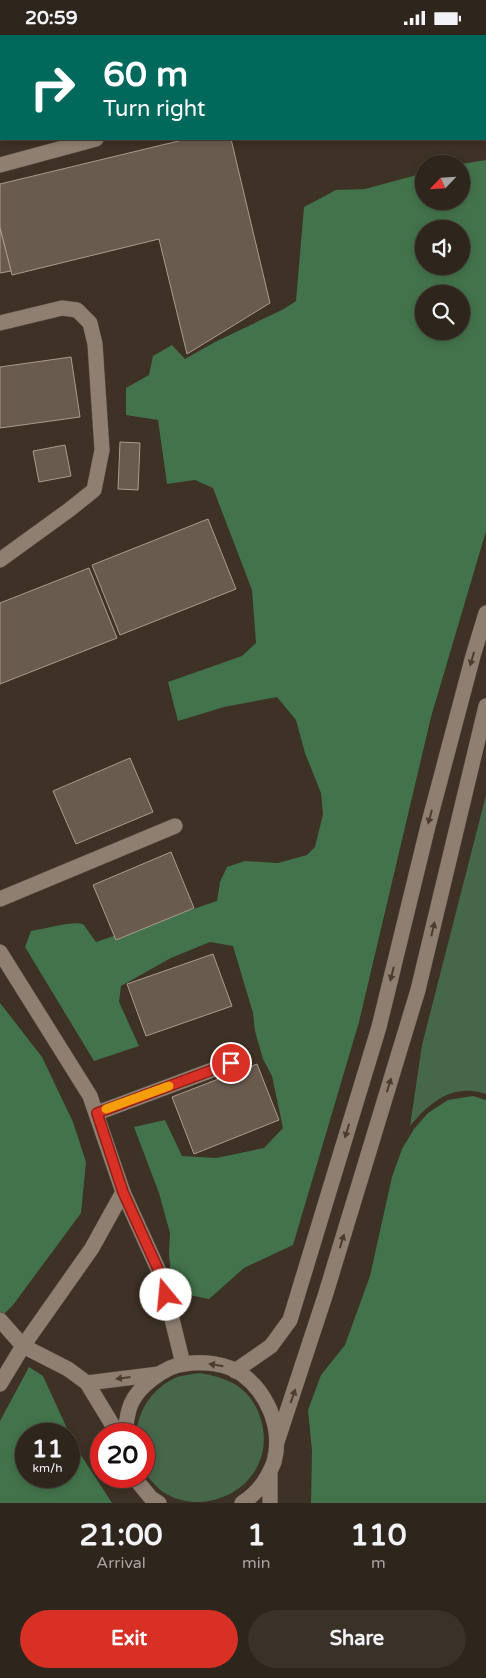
<!DOCTYPE html>
<style>
:root{--surface:#2e251c;--page:#3a3129;--text:#f1f3f6;--muted:#a7a5a3;--line:#49423b;--accent:#d93025}
body{margin:0;font-family:"Varela Round",sans-serif;background:var(--page);color:var(--text);height:100vh;display:flex;flex-direction:column;font-size:19px;white-space:nowrap}
*{box-sizing:border-box;margin:0}
p{font-size:16px;color:var(--muted)}
.icon{flex:none;width:28px;height:28px;fill:none;stroke:currentColor;stroke-width:2;stroke-linecap:round;stroke-linejoin:round}
.map{position:relative;height:1468px;overflow:hidden}
.side{display:flex;flex-direction:column;background:var(--surface);flex:1}
.side>*{flex:none}
.banner{position:absolute;left:0px;top:0px;width:486px;height:105px;box-shadow:0 2px 8px #0003,0 0 0 1px var(--line);background:#00695c;color:#fff;overflow:hidden}
.needle{width:32px;rotate:245deg}
.tools{position:absolute;left:415px;top:120px;display:grid;gap:10px}
.tools a{display:grid;place-items:center;width:55px;height:55px;border-radius:50%;background:var(--surface);box-shadow:0 2px 8px #0003,0 0 0 1px var(--line);font-size:25px}
.speed{position:absolute;left:15px;top:1388px;display:flex;gap:10px;font-size:25px;font-weight:700;text-align:center}
.speed>*{display:grid;place-content:center;width:65px;height:65px;border-radius:50%;background:var(--surface);box-shadow:0 2px 8px #0003,0 0 0 1px var(--line);line-height:1}
.speed small{font-size:12px;font-weight:400}
.speed .limit{border:8px solid #d22;background:#fff;color:#111}
.pin{position:absolute;display:grid;place-items:center;width:42px;height:42px;color:#fff;margin:-21px;border:2px solid #fff;border-radius:50%;box-shadow:0 1px 5px #0007}
.me{position:absolute;width:55px;margin:-28px;rotate:343deg;stroke-linejoin:round;filter:drop-shadow(0 0 4px #0008)}
.turn{display:flex;align-items:center;gap:18px;height:105px;padding:0 20px;font-size:22px}
.turn .icon{width:65px;height:65px;stroke-width:2.5}
.turn b{display:block;font-size:35px;line-height:42px}
.eta{display:flex;justify-content:space-evenly;align-items:center;height:85px;text-align:center}
.eta b{font-size:30px;font-weight:800;line-height:35px}
.primary-button{display:flex;gap:10px;margin-top:auto;padding:10px 20px}
.primary-button a{flex:1;height:58px;border-radius:30px;background:var(--accent);color:#fff;font-size:20px;font-weight:800;line-height:58px;text-align:center}
.primary-button a+a{background:var(--page);color:var(--text)}
.status{display:flex;justify-content:space-between;align-items:center;height:35px;padding:0 25px;background:var(--surface);direction:ltr}
.status svg{height:14px;fill:currentColor}
.map>svg:first-child{display:block}
</style>
<div class="status"><b>20:59</b><svg viewBox="0 0 49 12"><path d="M0 12V9h3v3zM5 12V6h3v6zM10 12V3h3v9zM15 12V0h3v12zM26 1h20v11H26zM47 4h2v5h-2z"/></svg></div>
<div class="map">
<svg width="486" height="1468" viewBox="0 0 486 1468">
<rect width="100%" height="100%" fill="#3e3125"/>
<g fill="#46674a">
<path d="M486,760V1059C453,1048 430,1067 410,1091L422,1010Z"/>
<path d="M200,1338C228,1343 248,1351 259,1379C277,1425 243,1468 194,1467C181,1466 169,1462 159,1454C154,1448 148,1444 145,1436C141,1428 144,1408 144,1399H136C139,1373 153,1353 177,1342C184,1340 193,1339 200,1338Z"/>
</g>
<g fill="#43734a" fill-rule="evenodd">
<path d="M486,125V496L431,682L359,987L293,1210L244,1233L209,1264L184,1259L171,1241L169,1218L170,1198L159,1158L134,1092L165,1085L182,1121L216,1123L264,1113L283,1093L272,1041L263,1024L255,996L253,978L233,911L210,907L171,923L121,951L119,967L139,1011L94,1026L25,912L31,896C46,894 70,886 83,889L96,907L217,866L220,847L227,832L245,826L278,828L307,820L315,812L323,779L321,758L305,718L296,685L277,662L224,672L178,686L168,647L242,621L256,608L252,555L213,453L195,445L167,449L158,385L126,380V353L149,340L153,321L172,310L185,324L215,307L284,274L296,266L304,172L336,155L365,154L424,138V166H461V129ZM424,194H461V231H424ZM424,259H461V296H424Z"/>
<path d="M0,968L42,1022L73,1087L86,1127L81,1178L13,1270L0,1283Z"/>
<path d="M473,1061L486,1065V1468H311L312,1416L308,1375L321,1340L345,1310L370,1241L392,1142L402,1114L414,1094L428,1078L448,1065Z"/>
<path d="M29,1332L43,1341L75,1411L112,1468H0V1386ZM26,1399H69V1441H26Z"/>
</g>
<g fill="#695b4e" stroke="#ab9c8d">
<path d="M187,104H231L270,268L187,319L159,204L12,240L0,193V149Z"/>
<path d="M0,193L11,236L0,238Z"/>
<path d="M71,322L80,382L0,393V332Z"/>
<path d="M120,407L140,408L138,455L118,454Z"/>
<path d="M65,410L71,441L39,447L33,416Z"/>
<path d="M208,484L236,554L120,600L92,530Z"/>
<path d="M89,533L117,603L0,649V568Z"/>
<path d="M130,723L153,777L76,809L53,756Z"/>
<path d="M171,817L194,873L116,905L93,850Z"/>
<path d="M213,919L232,971L146,1001L127,949Z"/>
<path d="M257,1029L279,1085L194,1119L172,1062Z"/>
</g>
<g fill="none" stroke-linecap="round" stroke-linejoin="round">
<g stroke="#584d43" stroke-width="16">
<g id="minor">
<path d="M144,0L145,1"/>
<path d="M0,130L96,104"/>
<path d="M0,288L62,273L77,275L90,288L95,309L102,415L94,455L69,475L0,525"/>
<path d="M0,864L175,791"/>
<path d="M0,917L90,1061L123,1157L162,1243L183,1329"/>
<path d="M97,1078L231,1028"/>
<path d="M0,1285L23,1311L68,1334L87,1348L118,1399"/>
<path d="M235,1336L271,1311L290,1285L379,992L428,791L473,621L486,578"/>
<path d="M87,1348L159,1339"/>
<path d="M0,1349L23,1311L92,1213L123,1157"/>
<path d="M125,1399C126,1389 127,1378 131,1369C138,1352 165,1331 184,1329C203,1326 227,1328 243,1340C256,1350 263,1360 270,1375C277,1392 279,1409 274,1427C268,1443 257,1459 242,1468"/>
<path d="M277,1407L326,1258L418,955L486,671"/>
<path d="M270,1439V1468"/>
<path d="M133,1441L151,1463L159,1468"/>
</g>
</g>
<use href="#minor" stroke="#8e7f71" stroke-width="15"/>
</g>
<defs><path id="oneway-solid" d="M-6-.8H1V-3.2L6.5 0L1 3.2V.8H-6Z" transform="scale(1.25)"/></defs>
<g fill="#4a3d30">
<use href="#oneway-solid" transform="translate(472 624) rotate(106)"/>
<use href="#oneway-solid" transform="translate(430 782) rotate(105)"/>
<use href="#oneway-solid" transform="translate(433 894) rotate(-77)"/>
<use href="#oneway-solid" transform="translate(392 939) rotate(104)"/>
<use href="#oneway-solid" transform="translate(389 1050) rotate(-73)"/>
<use href="#oneway-solid" transform="translate(347 1096) rotate(107)"/>
<use href="#oneway-solid" transform="translate(342 1206) rotate(-73)"/>
<use href="#oneway-solid" transform="translate(216 1330) rotate(-171)"/>
<use href="#oneway-solid" transform="translate(123 1343) rotate(173)"/>
<use href="#oneway-solid" transform="translate(293 1361) rotate(-71)"/>
</g>
<g fill="none" stroke-linecap="round" stroke-linejoin="round">
<g stroke="#8d1f18" stroke-width="12">
<path id="route" d="M166,1260L162,1243L123,1157L97,1078L231,1028"/>
</g>
<use href="#route" stroke="#d93025" stroke-width="9"/>
<path stroke="#f59e0b" stroke-width="9" d="M106,1074L169,1051"/>
</g>
</svg>
<div class="tools">
<a><svg class="needle" viewBox="-14 -14 28 28"><path d="M0-13l5 13h-10z" fill="#e53935"/><path d="M0 13l5-13h-10z" fill="#a7a5a3"/></svg></a>
<a><svg class="icon" aria-label="sound" viewBox="0 0 24 24"><path d="M4 9h4l5-4v14l-5-4H4zM17 9q2 3 0 6"/></svg></a>
<a><svg class="icon" aria-label="search" viewBox="0 0 24 24"><circle cx="10" cy="10" r="6"/><path d="M15 15l6 6"/></svg></a>
</div>
<div class="speed"><div>11<small>km/h</small></div><div class="limit">20</div></div>
<div class="pin" style="left:231px;top:1028px;background:#d93025"><svg class="icon" aria-label="arrive" viewBox="0 0 24 24"><path d="M6 21V4h12l-3 4 3 4H6"/></svg></div>
<svg class="me" style="left:166px;top:1260px" viewBox="-20 -20 40 40"><circle r="19" fill="#fff"/><path d="M0-13L10 11 0 6-10 11z" fill="#d93025"/></svg>
<div class="banner">
<div class="turn"><svg class="icon" aria-label="right" viewBox="0 0 24 24"><path d="M7 20v-9h11M14 6l5 5-5 5"/></svg><div><b>60 m</b>Turn right</div></div>
</div>
</div>
<section class="side">
<div class="eta">
<div><b>21:00</b><p>Arrival</p></div>
<div><b>1</b><p>min</p></div>
<div><b>110</b><p>m</p></div>
</div>
<div class="primary-button"><a>Exit</a><a>Share</a></div>
</section>
